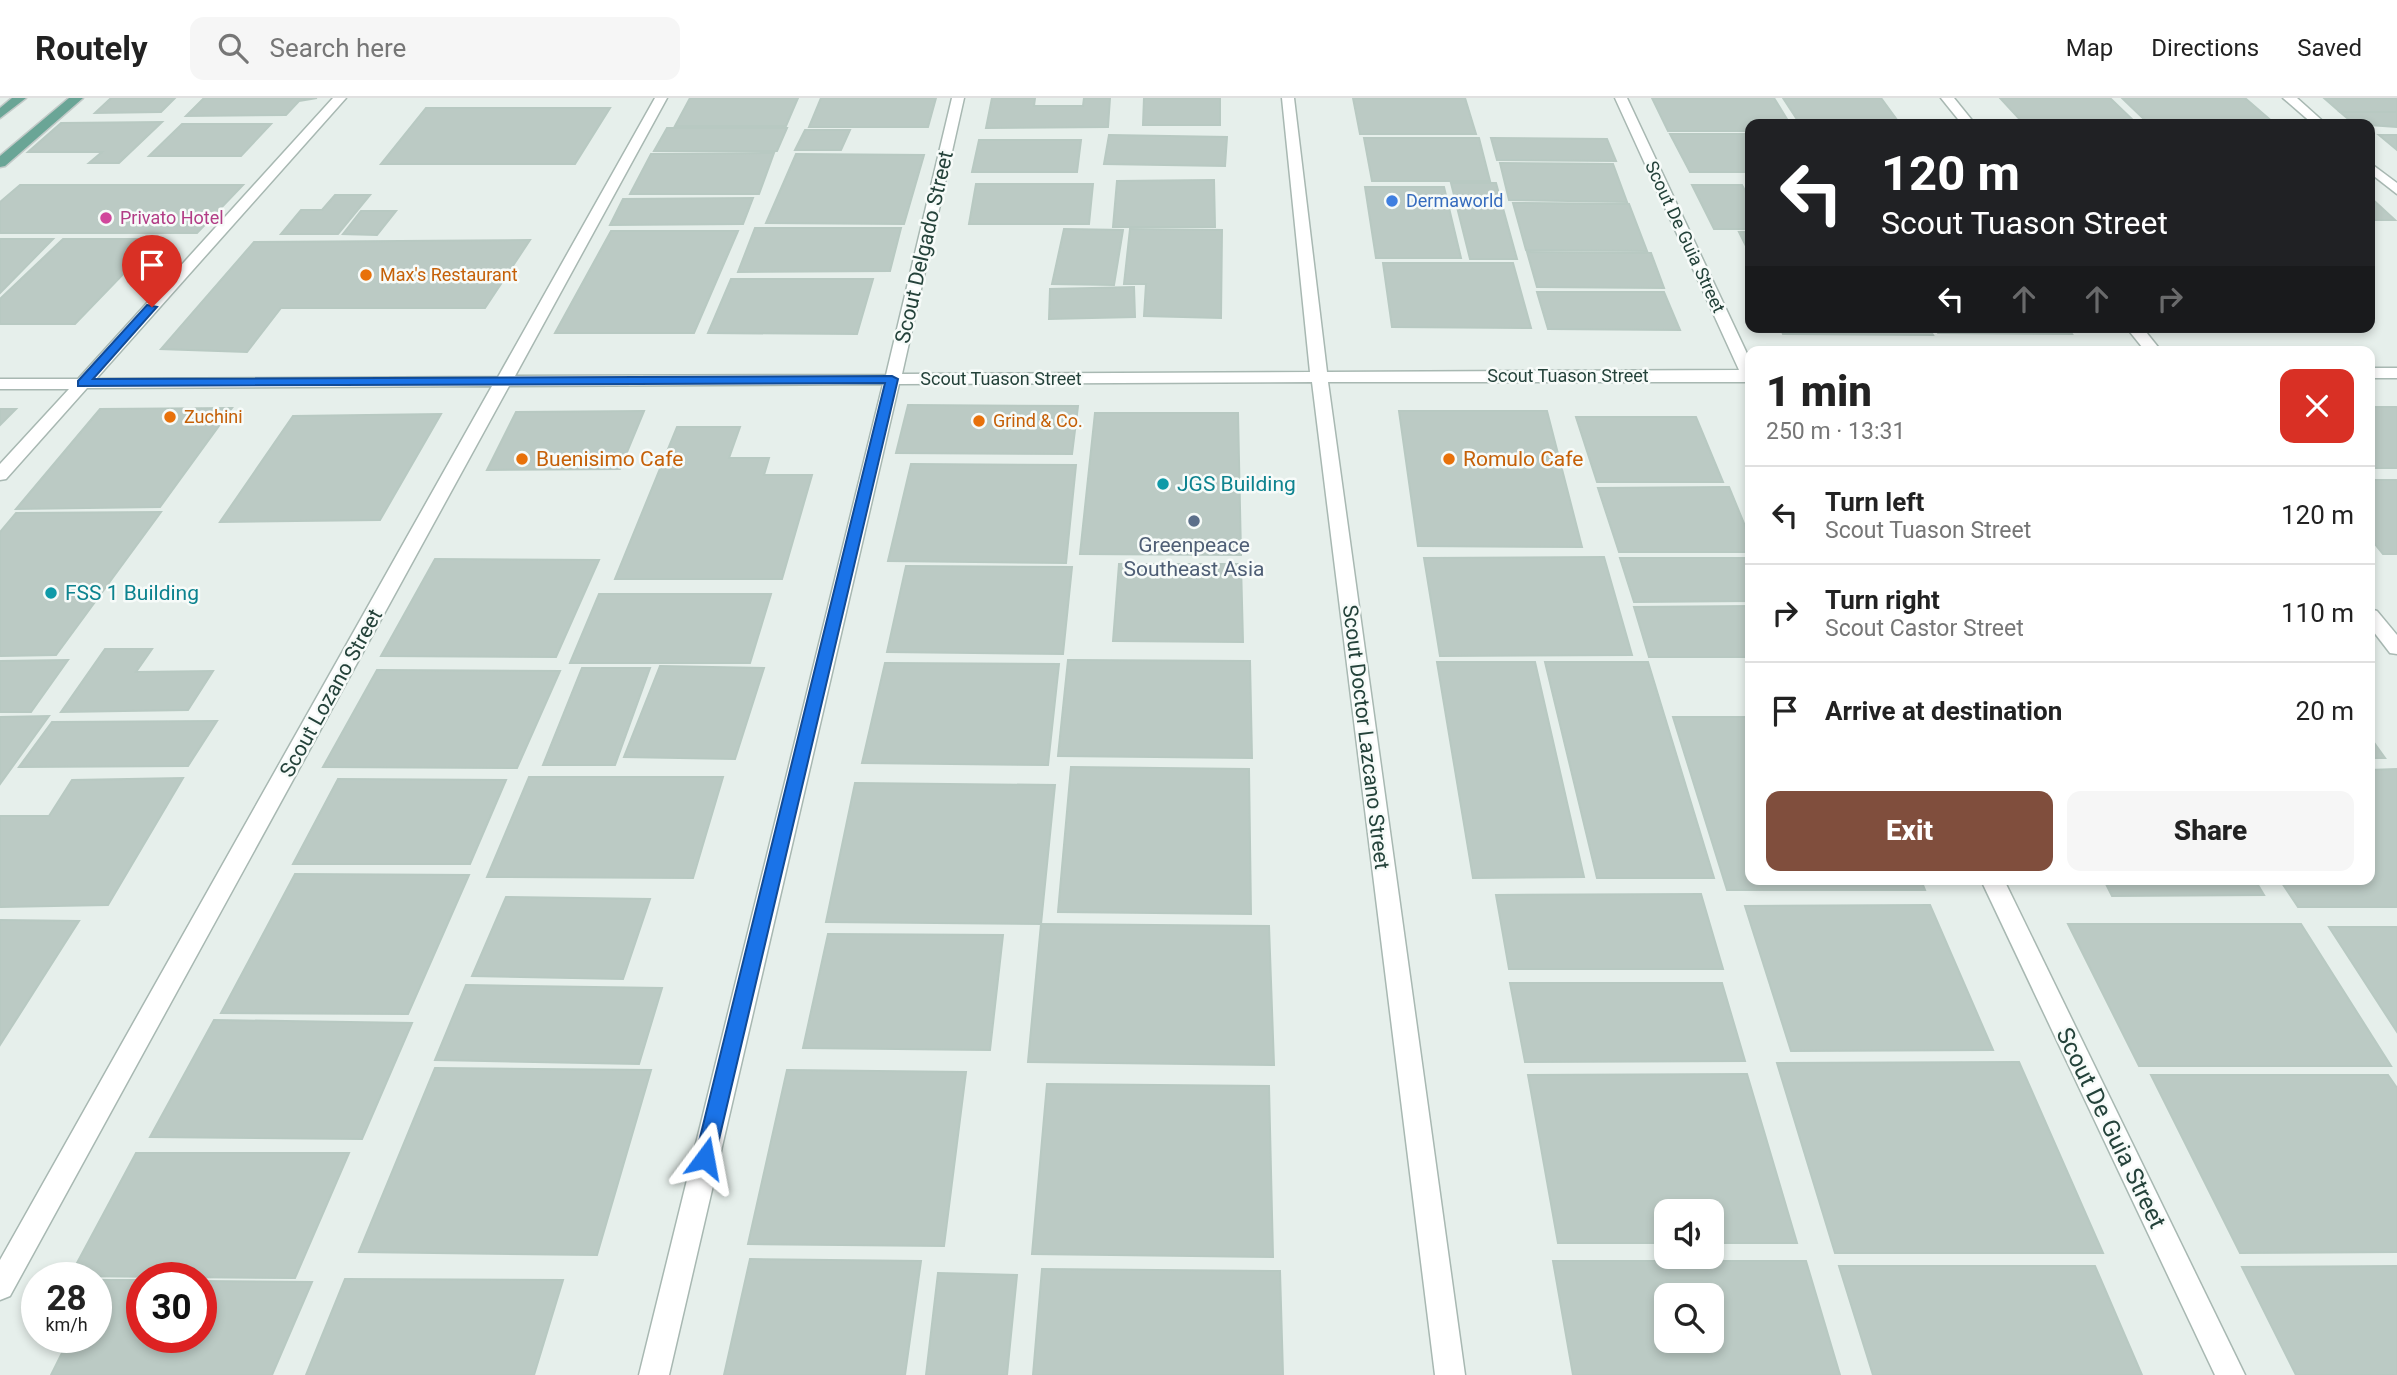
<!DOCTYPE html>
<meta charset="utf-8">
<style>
:root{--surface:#fff;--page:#f6f6f6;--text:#222;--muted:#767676;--line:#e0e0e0;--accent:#804e3d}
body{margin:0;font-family:Roboto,sans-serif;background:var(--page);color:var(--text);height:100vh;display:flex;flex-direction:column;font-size:26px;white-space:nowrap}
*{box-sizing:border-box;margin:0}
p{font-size:23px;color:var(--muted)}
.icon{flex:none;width:38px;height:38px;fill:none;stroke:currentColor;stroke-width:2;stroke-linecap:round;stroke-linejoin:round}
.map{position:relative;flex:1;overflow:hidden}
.drawer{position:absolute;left:1745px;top:248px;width:630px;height:539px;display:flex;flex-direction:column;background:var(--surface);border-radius:14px;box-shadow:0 4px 10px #0003}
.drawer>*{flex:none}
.banner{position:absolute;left:1745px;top:21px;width:630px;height:214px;border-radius:14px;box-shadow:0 4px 10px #0003;background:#202124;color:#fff;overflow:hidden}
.controls{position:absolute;left:1654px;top:1101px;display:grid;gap:14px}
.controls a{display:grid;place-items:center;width:70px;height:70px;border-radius:14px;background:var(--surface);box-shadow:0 4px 10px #0003;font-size:35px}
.speed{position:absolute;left:21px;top:1164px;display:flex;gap:14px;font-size:35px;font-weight:700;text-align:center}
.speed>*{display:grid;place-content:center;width:91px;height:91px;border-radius:50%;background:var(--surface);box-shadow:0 4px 10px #0003;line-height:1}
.speed small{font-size:18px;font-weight:400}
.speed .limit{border:10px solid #d22;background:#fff;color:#111}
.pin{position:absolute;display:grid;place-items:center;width:60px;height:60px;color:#fff;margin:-72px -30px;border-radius:50% 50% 50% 0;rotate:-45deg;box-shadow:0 0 7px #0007}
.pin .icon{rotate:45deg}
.me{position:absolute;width:77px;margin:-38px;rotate:13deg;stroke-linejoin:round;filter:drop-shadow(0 0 5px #0008)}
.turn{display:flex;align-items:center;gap:24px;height:147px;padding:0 21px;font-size:32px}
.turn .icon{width:91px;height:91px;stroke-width:2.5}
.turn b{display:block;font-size:49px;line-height:60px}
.lanes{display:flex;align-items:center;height:66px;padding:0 21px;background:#0003;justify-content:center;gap:35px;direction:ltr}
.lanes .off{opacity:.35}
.round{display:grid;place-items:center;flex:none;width:74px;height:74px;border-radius:14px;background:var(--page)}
.head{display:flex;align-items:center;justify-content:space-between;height:119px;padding:0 21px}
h1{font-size:42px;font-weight:800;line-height:52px}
.primary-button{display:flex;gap:14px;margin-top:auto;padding:14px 21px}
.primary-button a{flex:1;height:80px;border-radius:14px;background:var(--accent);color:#fff;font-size:28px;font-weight:800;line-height:80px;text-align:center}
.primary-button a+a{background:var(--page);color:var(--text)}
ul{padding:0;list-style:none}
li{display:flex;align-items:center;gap:21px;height:98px;padding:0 21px;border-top:2px solid var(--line)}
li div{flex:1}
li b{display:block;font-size:26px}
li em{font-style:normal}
header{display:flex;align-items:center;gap:42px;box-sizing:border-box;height:98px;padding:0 35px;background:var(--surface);border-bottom:2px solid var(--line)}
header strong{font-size:33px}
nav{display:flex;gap:38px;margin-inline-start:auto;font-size:24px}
.search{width:490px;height:63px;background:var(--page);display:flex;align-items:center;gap:18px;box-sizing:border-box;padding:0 24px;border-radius:14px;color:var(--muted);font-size:26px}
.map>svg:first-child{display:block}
</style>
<header>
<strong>Routely</strong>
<div class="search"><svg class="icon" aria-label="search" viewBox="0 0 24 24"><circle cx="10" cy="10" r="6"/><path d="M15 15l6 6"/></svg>Search here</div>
<nav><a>Map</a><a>Directions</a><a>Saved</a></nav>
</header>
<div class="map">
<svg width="2397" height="1277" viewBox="0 0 2397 1277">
<rect width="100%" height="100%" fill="#e6efeb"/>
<g fill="#bbcac4" stroke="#b8c9c2" stroke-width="2" fill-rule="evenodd">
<path d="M111,0H175L161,14L95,15Z"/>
<path d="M204,0H317L299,3L286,17L186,18Z"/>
<path d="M690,0H798L786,28H675Z"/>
<path d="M821,0H936L928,29H809Z"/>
<path d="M992,0H1035L1034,8H1083L1084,0H1110L1108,29L986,30Z"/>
<path d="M1144,0H1220V27H1143Z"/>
<path d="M1353,0H1465L1476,36H1360Z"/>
<path d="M1652,0H1774L1790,26H1750V33H1668Z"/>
<path d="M1783,0H1881L1900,26H1800Z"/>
<path d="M2000,0H2110L2137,26H2024Z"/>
<path d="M2122,0H2245L2275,26H2149Z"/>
<path d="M2324,0H2397V14H2340Z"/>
<path d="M426,10H610L575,66H381Z"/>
<path d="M2340,14H2397V29L2354,26Z"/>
<path d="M162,24L119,65H89L102,54H28L61,25Z"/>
<path d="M182,26H271L241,58H149Z"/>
<path d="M667,30H787L777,53H654Z"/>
<path d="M805,32H850L841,52H795Z"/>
<path d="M1670,36H1750V74H1690Z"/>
<path d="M1109,37L1227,39L1225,68L1104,66Z"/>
<path d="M2379,37H2397V52Z"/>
<path d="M1364,40H1479L1490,83H1372Z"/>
<path d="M1491,40L1607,41L1616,63L1497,62Z"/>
<path d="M979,42H1081L1077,74H972Z"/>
<path d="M774,55L759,96H630L651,56Z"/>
<path d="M796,56L924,57L904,126L766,125Z"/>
<path d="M1500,65L1613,66L1627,104L1509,102Z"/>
<path d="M1214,82L1215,129H1113L1117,83Z"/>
<path d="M1451,85H1496L1517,161H1470Z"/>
<path d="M976,86H1093L1089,126H969Z"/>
<path d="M20,87H243L197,135H0V104Z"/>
<path d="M1692,87H1742L1750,102V131H1714Z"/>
<path d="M1365,89H1444L1461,160H1376Z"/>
<path d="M335,97H370L338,136H281L301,112H322Z"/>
<path d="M2370,99L2395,122H2370Z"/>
<path d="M753,100L743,126L610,127L623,101Z"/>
<path d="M1513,105L1629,106L1647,153L1526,152Z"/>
<path d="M361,113H396L377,137L343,136Z"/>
<path d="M755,130H901L890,173L738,174Z"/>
<path d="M1064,131L1123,132L1114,187L1052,186Z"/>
<path d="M1130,131L1222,132L1221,220L1144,218L1146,186H1124Z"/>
<path d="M611,133H738L694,235H555Z"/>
<path d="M1739,134H1750V156Z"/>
<path d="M0,141H53L0,195Z"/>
<path d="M63,141H157L75,226H0V201Z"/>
<path d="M530,142L485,210H281L247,254L161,251L254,144Z"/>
<path d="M1527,154L1651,155L1664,190L1537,189Z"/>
<path d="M1383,165H1513L1531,230L1392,229Z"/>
<path d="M731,181H873L857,236L708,235Z"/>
<path d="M1134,189L1135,219L1049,221L1050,191Z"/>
<path d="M1537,194H1664L1680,232L1548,231Z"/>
<path d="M1780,229H1928L1933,237L1783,236Z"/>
<path d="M1934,229H2067L2072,236L1938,235Z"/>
<path d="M908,307L1078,308L1072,356L896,355Z"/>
<rect x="2370" y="309" width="27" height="61"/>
<path d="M232,310L160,409L16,411L100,311Z"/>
<path d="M0,311H16L0,327Z"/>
<path d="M644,313L620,371L487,372L516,314Z"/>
<path d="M1399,313H1547L1582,449L1418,448Z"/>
<path d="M1095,315H1238L1241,457L1080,456Z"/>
<path d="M441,316L380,422L220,424L293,318Z"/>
<path d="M1576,319H1696L1723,384H1597Z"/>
<path d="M677,329H740L729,360H769L764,377H812L782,481H615Z"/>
<path d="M911,366L1076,367L1066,465L888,463Z"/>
<path d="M2370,382H2397V456H2383L2370,440Z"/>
<path d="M1729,389L1750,440V454H1619L1598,390Z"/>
<path d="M161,414L56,557L0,558V434L16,415Z"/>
<path d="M1604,459L1632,557L1440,558L1424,460Z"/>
<path d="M1620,460H1750V503L1634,504Z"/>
<path d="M435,461L599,462L556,559L381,558Z"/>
<path d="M1119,466H1241L1243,544L1113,543Z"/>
<path d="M906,468L1072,469L1063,556L887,554Z"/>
<path d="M599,496H771L750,565H570Z"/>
<path d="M1750,508V559H1649L1634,509Z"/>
<path d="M105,551H152L136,574L213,573L188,612L61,614Z"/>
<path d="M68,562L31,614H0V563Z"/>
<path d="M1068,562L1250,563L1252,660L1058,658Z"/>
<path d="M1437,564H1535L1584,779L1473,780Z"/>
<path d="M1545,564H1648L1714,780H1597Z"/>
<path d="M885,565L1059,566L1048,667L862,665Z"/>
<path d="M660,568L764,570L735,661L624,659Z"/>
<path d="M582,570H650L615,667H543Z"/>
<path d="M377,572L560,573L517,670L323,669Z"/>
<path d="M49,618L0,686V619Z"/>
<path d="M1673,619H1750V782H1921L1925,792H1727Z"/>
<path d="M217,623L188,668L19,669L52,624Z"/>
<path d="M2370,639L2385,660H2370Z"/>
<path d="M1071,669L1249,671L1251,816L1058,814Z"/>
<path d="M2397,671V809H2298L2280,782H2370V672Z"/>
<path d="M529,679H723L693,780L487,779Z"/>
<path d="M183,680L108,807L0,809V718H49L72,682Z"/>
<path d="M338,681L506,682L470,766H293Z"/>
<path d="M855,685L1055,687L1041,826L826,824Z"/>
<path d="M295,776L469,777L408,916L221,915Z"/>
<path d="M2104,782H2255L2264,797L2112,798Z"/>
<path d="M1701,796L1723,871H1509L1496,797Z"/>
<path d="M506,799L650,801L623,881L472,878Z"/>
<path d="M1930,807L1993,952L1791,953L1745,808Z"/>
<path d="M0,822L79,823L0,947Z"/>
<path d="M1041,826L1269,828L1274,967L1028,964Z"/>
<path d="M2068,826H2301L2391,968H2139Z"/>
<path d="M2329,829H2397V934Z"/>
<path d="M828,836L1003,837L990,952L803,950Z"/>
<path d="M1510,885H1722L1745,963L1525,964Z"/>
<path d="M466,887L662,890L639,966L435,962Z"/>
<path d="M214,922L412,925L362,1041L150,1039Z"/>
<path d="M2019,964L2103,1155H1835L1777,965Z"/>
<path d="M435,970L651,972L597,1157L359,1154Z"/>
<path d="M787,972L966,974L944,1148L748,1146Z"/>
<path d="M1747,976L1797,1145H1712V1113H1666V1145H1558L1528,977Z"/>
<path d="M2151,977H2388L2397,990V1154L2240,1155Z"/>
<path d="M1047,986L1269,988L1273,1159L1032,1156Z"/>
<path d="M136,1055H349L295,1180L70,1178Z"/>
<path d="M750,1161L921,1163L905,1277H724Z"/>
<path d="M1553,1163H1806L1840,1277H1573ZM1666,1197H1712V1242H1666Z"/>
<path d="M1839,1168H2095L2142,1277H1873Z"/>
<path d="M2397,1168V1277H2296L2242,1169Z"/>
<path d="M1042,1171L1280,1173L1283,1277H1033Z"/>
<path d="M938,1175L1017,1177L1007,1277H926Z"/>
<path d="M345,1181L563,1182L534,1277H306Z"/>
<path d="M101,1182H142V1239H201V1183L312,1184L272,1277H51L70,1239H96V1190Z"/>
</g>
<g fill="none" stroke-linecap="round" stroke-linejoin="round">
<g stroke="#a8b8b2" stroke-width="3">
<g id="minor">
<path d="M333,0H346L96,281L498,279L655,0H667L515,278L886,277L952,0H964L902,276L1310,274L1282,0H1294L1327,274L1739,272L1615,0H1627L1750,262V284H1328L1465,1277H1435L1312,284L899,286L669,1277H639L883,286L509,288L10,1198L0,1202V1162L492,288L87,290L6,381L0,382V366L69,291H0V281H78Z"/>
<path d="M1941,0H1954L1975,26H1962Z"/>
<path d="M2283,0H2297L2326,26H2313Z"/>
<path d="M2370,65L2397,85V96L2370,75Z"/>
<path d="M2126,229H2142L2162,254H2146Z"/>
<rect x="2370" y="270" width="27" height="10"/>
<path d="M2370,511L2377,513L2397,537V556L2390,555L2370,529Z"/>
<path d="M1981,782H2004L2245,1277H2215Z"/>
</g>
</g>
<g stroke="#c2cac8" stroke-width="3">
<g id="major">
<path d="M12,0H26L0,20V10Z"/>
<path d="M69,0H83L5,68L0,69V58Z"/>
</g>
</g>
<use href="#minor" fill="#fff" fill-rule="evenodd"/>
<use href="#major" fill="#6aa596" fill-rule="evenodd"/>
</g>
<path fill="#1a73e8" stroke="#114b97" stroke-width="2" d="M147,207L157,209L93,281L892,278L898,281L713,1067L705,1069L698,1067L695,1060L885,285L78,288V283Z"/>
<circle fill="#3f7fe0" stroke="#f7fbf9" stroke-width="2.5" cx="1392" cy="103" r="7"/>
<circle fill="#d1479c" stroke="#f7fbf9" stroke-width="2.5" cx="106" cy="120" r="7"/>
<g fill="#e8710a" stroke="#f7fbf9" stroke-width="2.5">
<circle cx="366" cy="177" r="7"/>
<circle cx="170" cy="319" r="7"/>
<circle cx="979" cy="323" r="7"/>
<circle cx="522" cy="361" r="7"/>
<circle cx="1449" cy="361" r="7"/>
</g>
<g fill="#0f9aa8" stroke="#f7fbf9" stroke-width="2.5">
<circle cx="1163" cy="386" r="7"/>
<circle cx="51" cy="495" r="7"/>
</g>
<circle fill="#5c6f8a" stroke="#f7fbf9" stroke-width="2.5" cx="1194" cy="423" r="7"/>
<g text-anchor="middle" stroke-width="5" stroke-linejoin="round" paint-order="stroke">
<g font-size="18" fill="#366cbe" stroke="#f7fbf9" text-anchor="start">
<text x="1406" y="109">Dermaworld</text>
</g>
<g font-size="18" fill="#b23c85" stroke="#f7fbf9" text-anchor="start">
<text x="120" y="126">Privato Hotel</text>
</g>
<g font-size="18" fill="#24423a" stroke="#f7fbf9">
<text transform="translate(1685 139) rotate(65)" y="6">Scout De Guia Street</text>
<text x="1568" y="284">Scout Tuason Street</text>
<text x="1001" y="287">Scout Tuason Street</text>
</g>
<g font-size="18" fill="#c56008" stroke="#f7fbf9" text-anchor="start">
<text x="380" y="183">Max's Restaurant</text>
<text x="184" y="325">Zuchini</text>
<text x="993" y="329">Grind &amp; Co.</text>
</g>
<g font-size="21" fill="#24423a" stroke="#f7fbf9">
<text transform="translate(924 149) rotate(-77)" y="7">Scout Delgado Street</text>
<text transform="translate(331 595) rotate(-61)" y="7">Scout Lozano Street</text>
<text transform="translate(1366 639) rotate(83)" y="7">Scout Doctor Lazcano Street</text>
</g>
<g font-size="21" fill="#c56008" stroke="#f7fbf9" text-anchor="start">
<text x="536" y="368">Buenisimo Cafe</text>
<text x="1463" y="368">Romulo Cafe</text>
</g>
<g font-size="21" fill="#0d838f" stroke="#f7fbf9" text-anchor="start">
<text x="1177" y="393">JGS Building</text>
<text x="65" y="502">FSS 1 Building</text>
</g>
<g font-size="21" fill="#4e5e75" stroke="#f7fbf9">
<text x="1194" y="454">Greenpeace<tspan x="1194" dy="24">Southeast Asia</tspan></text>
</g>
<g font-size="24" fill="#24423a" stroke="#f7fbf9">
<text transform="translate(2111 1030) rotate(64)" y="8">Scout De Guia Street</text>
</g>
</g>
</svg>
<div class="controls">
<a><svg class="icon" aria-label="sound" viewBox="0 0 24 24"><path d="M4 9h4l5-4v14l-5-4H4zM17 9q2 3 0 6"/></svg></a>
<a><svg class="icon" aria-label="search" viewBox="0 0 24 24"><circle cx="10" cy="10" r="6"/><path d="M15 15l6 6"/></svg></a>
</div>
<div class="speed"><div>28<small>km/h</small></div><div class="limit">30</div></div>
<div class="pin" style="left:152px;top:209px;background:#d93025"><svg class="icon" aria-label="arrive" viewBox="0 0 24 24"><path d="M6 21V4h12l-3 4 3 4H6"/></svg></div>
<svg class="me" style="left:705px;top:1060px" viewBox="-20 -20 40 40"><path d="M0-17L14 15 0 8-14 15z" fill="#1a73e8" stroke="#fff" stroke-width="4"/></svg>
<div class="banner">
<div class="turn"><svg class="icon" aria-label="left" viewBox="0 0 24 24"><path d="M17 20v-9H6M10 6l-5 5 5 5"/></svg><div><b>120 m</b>Scout Tuason Street</div></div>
<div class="lanes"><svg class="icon" aria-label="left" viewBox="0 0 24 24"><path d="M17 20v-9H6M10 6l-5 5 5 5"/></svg><svg class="icon off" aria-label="ahead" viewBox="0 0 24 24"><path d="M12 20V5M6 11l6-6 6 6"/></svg><svg class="icon off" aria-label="ahead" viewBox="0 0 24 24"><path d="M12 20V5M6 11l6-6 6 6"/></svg><svg class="icon off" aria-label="right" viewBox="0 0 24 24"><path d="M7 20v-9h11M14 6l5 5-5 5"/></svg></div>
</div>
<section class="drawer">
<div class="head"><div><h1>1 min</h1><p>250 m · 13:31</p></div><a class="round" style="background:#d93025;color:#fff"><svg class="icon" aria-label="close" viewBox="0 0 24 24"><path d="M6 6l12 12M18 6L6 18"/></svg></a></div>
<ul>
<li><svg class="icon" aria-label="left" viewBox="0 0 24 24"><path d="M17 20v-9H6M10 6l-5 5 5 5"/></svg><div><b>Turn left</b><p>Scout Tuason Street</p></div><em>120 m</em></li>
<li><svg class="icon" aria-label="right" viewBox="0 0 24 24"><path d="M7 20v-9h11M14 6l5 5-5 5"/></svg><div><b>Turn right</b><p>Scout Castor Street</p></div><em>110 m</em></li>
<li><svg class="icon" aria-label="arrive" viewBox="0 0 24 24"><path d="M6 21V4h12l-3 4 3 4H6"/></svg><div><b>Arrive at destination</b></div><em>20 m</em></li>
</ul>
<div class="primary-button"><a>Exit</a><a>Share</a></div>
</section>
</div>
